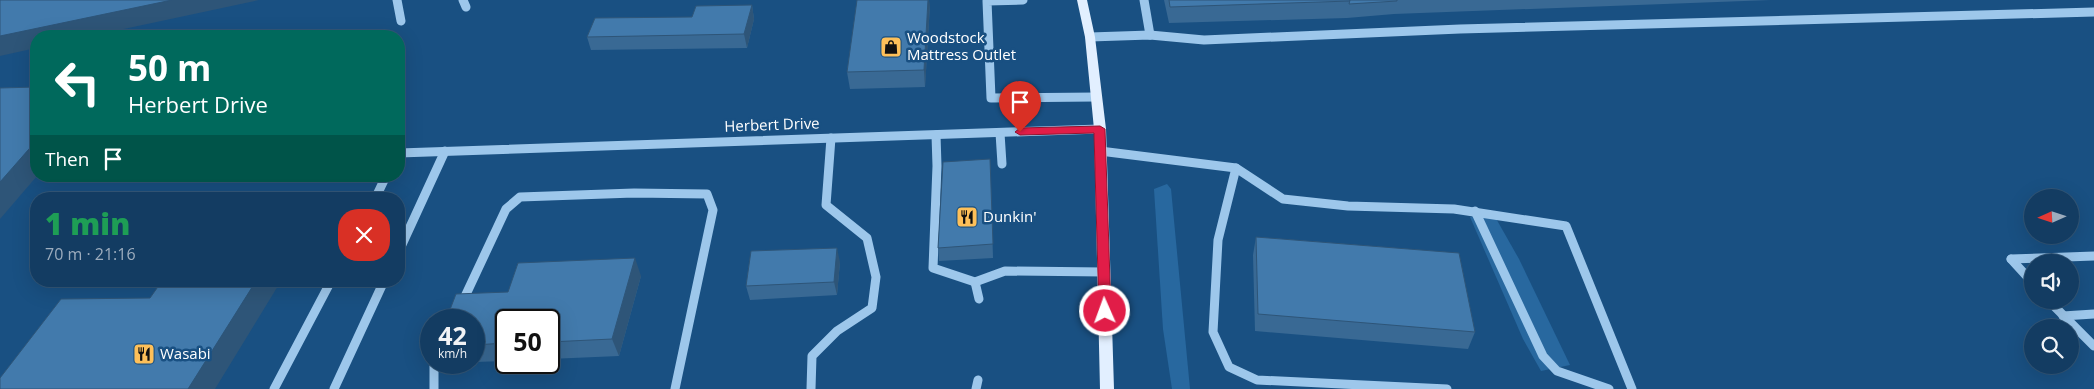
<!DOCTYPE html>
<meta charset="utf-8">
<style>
:root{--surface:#133c62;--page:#1c4368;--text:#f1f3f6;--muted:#9dadbe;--line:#325677}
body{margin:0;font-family:"Open Sans",sans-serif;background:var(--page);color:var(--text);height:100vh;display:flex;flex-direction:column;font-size:19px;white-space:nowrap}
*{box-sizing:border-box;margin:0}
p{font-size:16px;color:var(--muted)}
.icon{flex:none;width:28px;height:28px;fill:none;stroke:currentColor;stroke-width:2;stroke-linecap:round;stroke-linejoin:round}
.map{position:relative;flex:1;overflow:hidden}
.details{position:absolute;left:30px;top:192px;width:375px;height:95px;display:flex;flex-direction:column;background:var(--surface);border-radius:20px;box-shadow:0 5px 20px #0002,0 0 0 1px var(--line)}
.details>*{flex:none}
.top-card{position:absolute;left:30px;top:30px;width:375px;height:152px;border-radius:20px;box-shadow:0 5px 20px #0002,0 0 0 1px var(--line);background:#00695c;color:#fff;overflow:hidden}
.needle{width:32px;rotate:267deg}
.tools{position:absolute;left:2024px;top:189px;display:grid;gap:10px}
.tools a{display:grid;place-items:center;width:55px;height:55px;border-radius:50%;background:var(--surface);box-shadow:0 5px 20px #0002,0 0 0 1px var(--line);font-size:25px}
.speed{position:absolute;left:420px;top:309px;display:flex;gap:10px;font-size:25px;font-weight:700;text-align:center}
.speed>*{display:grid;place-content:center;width:65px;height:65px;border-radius:50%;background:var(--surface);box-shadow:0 5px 20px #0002,0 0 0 1px var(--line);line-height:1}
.speed small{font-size:12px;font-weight:400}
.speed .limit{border:2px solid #111;border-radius:8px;background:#fff;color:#111}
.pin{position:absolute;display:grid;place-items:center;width:42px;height:42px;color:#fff;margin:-51px -21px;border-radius:50% 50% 50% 0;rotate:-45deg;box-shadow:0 0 5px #0007}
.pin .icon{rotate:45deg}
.me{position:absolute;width:55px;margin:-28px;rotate:358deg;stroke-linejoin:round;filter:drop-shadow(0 0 4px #0008)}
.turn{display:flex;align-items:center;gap:18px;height:105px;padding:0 15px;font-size:22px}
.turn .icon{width:65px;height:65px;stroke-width:2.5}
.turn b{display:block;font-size:35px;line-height:42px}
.then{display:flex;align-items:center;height:48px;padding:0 15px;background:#0003;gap:10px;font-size:19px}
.round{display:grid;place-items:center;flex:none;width:52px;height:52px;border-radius:20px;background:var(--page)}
.headline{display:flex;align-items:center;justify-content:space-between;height:85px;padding:0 15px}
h1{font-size:30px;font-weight:800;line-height:38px;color:#1e9e55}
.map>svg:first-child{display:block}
</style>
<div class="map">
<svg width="2094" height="389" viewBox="0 0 2094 389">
<rect width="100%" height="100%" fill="#195082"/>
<g fill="#28689f">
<path d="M1167,184L1171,189L1190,389H1172L1163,329L1154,189Z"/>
<path d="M1494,215L1519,259L1570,365L1541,371L1523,339L1470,217Z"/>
</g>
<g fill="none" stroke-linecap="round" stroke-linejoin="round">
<g stroke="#9dc7eb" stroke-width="9">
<path d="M397,0L401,21"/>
<path d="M463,0L466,7"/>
<path d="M1023,0L987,1L991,98L1096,97"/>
<path d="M1144,0L1150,35"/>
<path d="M1090,37L1150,35L1204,40L1460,29L2094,12"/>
<path d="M1000,133L1002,164"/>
<path d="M936,135L937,166L933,268L975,282L1005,271L1104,272"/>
<path d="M1100,151L1236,168L1283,199L1348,206L1454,209L1566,226L1632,389"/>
<path d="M399,153L1100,129"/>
<path d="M1236,168L1218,240L1213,332L1229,367L1257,380L1447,389"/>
<path d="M375,199L386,176"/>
<path d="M1475,211L1543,356L1557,371L1609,389"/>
<path d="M399,251L445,151"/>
<path d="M2011,259L2094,256"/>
<path d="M2011,259L2032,282"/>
<path d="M975,282L979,299"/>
<path d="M2048,300L2094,346"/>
<path d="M2063,316L2094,314"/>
<path d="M454,320L506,209L520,197L634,193L707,194L713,210L675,389"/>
<path d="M434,362V389"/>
<path d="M274,389L331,281"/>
<path d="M334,389L384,281"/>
<path d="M811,389L812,356L837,331L872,308L876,277L867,238L826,205L831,138"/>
<path d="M976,389L978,380"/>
</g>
<path fill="#e2efff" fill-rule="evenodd" d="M1077,0H1087L1095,37L1106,129L1114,389H1100L1094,129L1085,37Z"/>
</g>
<g fill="#396994">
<path d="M1164,0H1771L1394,14L1347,18L1169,23Z"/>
<path d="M752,5L754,19L747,48L591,50L587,37Z"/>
<path d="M930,5L925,87L850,89L847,72Z"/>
<path d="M990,159L993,258L939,261L938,248Z"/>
<path d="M1256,237L1475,332L1468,349L1255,331L1253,255Z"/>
<path d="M840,262L837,295L750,300L746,286Z"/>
<path d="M641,276L619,356L549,359V320H506V361L474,362V320L508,292Z"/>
</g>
<g fill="#2e5578">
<path d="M172,0H259L91,36H36V48L0,56V36Z"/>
<path d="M928,0H929L930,5L925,87L924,70Z"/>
<path d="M752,5L754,19L747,48L744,34Z"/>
<path d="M36,141V176H37L0,219V182Z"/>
<path d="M837,248L840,262L837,295L834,282Z"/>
<path d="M635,258L641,276L619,356L612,339Z"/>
<path d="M256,281H281L215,389H188Z"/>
</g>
<g fill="#427aac" stroke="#2e5578">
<path d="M0,0H172L0,36Z"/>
<path d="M857,0H928L924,70L847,72Z"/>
<path d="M1169,0H1350V1L1170,7Z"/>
<path d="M1350,0H1397V1L1349,4Z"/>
<path d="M752,5L744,34L587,37L595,18L692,17L696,6Z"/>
<path d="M36,87V141L0,182V88Z"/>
<path d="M990,159L993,244L938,248L943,162Z"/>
<path d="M1256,237L1459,253L1475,332L1258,314Z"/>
<path d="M837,248L834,282L746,286L751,251Z"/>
<path d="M635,258L612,339L549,342V320H506V343L474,345V320H446L456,294L508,292L518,263Z"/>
<path d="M162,281H256L188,389H0V378L61,299L150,298Z"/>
</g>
<path fill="#e11d48" stroke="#92132f" d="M1100,126L1105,129L1111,311L1109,314H1100L1099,311L1094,133L1020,135L1015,132L1020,128Z"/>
<defs>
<g id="shop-square" transform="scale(1.125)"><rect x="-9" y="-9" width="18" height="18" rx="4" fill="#fec059" stroke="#195082"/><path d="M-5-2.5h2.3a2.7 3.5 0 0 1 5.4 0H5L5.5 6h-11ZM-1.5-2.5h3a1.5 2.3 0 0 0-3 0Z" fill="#111"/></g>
<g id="restaurant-square" transform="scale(1.125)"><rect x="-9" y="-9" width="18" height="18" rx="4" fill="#fec059" stroke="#195082"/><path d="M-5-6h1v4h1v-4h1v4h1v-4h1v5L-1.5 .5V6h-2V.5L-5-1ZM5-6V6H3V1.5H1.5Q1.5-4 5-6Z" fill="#111"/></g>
</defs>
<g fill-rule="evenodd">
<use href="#shop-square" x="891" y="47"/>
<use href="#restaurant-square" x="967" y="217"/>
<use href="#restaurant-square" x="144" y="354"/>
</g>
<g text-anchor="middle" stroke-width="5" stroke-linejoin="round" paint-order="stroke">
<g font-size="15" fill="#fff" stroke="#195082" text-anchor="start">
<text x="907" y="43">Woodstock<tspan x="907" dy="17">Mattress Outlet</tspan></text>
<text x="983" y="222">Dunkin'</text>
<text x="160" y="359">Wasabi</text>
</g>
<g font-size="15" fill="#fff" stroke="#195082">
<text transform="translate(772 125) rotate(-2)" y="5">Herbert Drive</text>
</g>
</g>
</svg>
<div class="tools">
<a><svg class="needle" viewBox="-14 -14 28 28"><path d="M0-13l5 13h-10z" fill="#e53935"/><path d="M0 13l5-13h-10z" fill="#9dadbe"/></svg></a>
<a><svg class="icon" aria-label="sound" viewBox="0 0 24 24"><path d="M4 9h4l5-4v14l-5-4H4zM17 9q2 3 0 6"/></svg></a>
<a><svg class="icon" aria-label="search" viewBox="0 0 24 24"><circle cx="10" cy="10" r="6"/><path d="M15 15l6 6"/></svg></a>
</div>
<div class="speed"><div>42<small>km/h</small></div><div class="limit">50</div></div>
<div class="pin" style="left:1020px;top:132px;background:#d93025"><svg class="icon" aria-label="arrive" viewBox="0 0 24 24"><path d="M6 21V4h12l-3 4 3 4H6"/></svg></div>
<svg class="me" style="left:1105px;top:311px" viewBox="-20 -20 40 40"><circle r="17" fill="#e11d48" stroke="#fff" stroke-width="3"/><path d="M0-11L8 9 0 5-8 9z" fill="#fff"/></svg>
<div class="top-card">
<div class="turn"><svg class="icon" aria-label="left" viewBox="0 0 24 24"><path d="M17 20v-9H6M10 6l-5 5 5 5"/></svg><div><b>50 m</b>Herbert Drive</div></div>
<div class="then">Then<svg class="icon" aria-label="arrive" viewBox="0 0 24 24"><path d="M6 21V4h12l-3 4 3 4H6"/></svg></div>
</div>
<section class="details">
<div class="headline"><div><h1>1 min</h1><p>70 m · 21:16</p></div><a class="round" style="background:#d93025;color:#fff"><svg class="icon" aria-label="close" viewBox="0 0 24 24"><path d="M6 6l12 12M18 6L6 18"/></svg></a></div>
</section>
</div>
